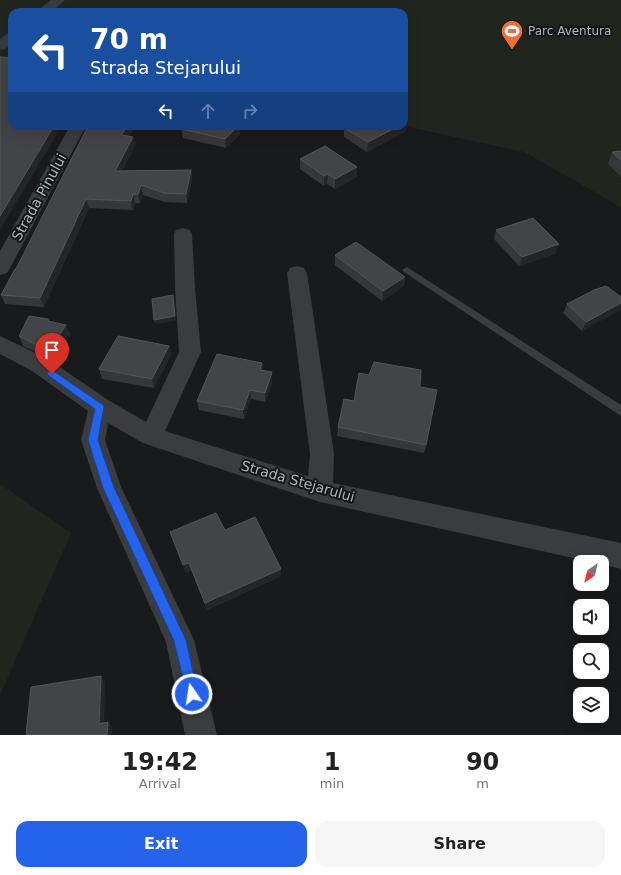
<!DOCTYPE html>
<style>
:root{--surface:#fff;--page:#f6f6f6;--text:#222;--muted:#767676;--accent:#2563eb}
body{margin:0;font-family:"DejaVu Sans",sans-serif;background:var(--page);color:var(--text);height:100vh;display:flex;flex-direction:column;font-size:15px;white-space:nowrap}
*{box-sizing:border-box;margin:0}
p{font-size:13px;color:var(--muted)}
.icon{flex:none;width:22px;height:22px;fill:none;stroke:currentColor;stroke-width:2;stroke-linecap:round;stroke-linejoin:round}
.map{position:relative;height:735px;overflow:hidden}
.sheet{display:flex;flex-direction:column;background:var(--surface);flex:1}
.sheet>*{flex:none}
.top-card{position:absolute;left:8px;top:8px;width:400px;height:122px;border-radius:12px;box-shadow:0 4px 16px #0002;background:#1a4fa0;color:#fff;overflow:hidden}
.needle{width:26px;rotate:214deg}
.fabs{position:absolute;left:573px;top:555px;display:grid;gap:8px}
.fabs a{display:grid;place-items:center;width:36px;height:36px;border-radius:8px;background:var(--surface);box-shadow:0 4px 16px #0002;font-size:20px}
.pin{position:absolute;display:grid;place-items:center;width:34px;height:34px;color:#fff;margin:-41px -17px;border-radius:50% 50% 50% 0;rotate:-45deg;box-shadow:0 0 4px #0007}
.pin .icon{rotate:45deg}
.me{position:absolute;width:44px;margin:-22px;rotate:347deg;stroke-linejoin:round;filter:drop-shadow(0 0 3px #0008)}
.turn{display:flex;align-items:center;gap:14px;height:84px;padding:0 16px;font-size:18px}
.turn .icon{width:52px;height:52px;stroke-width:2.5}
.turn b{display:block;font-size:28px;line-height:34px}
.lanes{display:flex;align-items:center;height:38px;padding:0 16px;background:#0003;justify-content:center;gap:20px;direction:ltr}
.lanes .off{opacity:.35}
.eta{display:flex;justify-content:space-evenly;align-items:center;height:68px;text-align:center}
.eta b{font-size:24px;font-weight:800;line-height:28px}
.cta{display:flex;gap:8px;margin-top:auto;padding:8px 16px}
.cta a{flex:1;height:46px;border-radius:12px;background:var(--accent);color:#fff;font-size:16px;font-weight:800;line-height:46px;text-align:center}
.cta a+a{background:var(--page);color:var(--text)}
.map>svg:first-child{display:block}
</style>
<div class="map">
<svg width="621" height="735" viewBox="0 0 621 735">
<rect width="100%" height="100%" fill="#191a1b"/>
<g fill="#20261e">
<path d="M0,0H621V207L524,152L404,126V12H12V67H0Z"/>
<path d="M0,484L71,533L0,695Z"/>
</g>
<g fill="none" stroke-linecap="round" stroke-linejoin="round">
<path fill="#3a3d40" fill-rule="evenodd" d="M407,267L621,405V416L404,272L402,270Z"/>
<g fill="#3a3d40" fill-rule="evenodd">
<path d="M51,0H65L51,12H36Z"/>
<path d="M12,33V44L5,49L0,50V39L7,34Z"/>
<path d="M70,126H86L10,268L7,273L0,275V251Z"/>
<path d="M183,228L190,230L192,234L195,288L201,352L165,431L308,476L310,454L287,273L290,268L297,266L304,268L307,273L334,454L333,483L621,543V569L602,564V562H591L320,502L143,443L108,423L105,440L121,487L194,640L217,735H185L166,642L97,488L81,440L88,411L32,371L0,354V336L48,359L108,400L146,422L179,352L175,288L174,234L176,230Z"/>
</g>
</g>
<g fill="#353739">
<path d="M98,126H137L129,136L133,137L135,146L122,171L191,170L192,179L187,203L165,202L143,195L140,203H135L133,210L89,208L44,307L5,304L1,295L16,269L95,129Z"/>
<path d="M185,126H239L240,134L226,148L183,138L181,129Z"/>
<path d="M344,128L406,131L367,152L344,137Z"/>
<path d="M621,151V177L608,164L612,152Z"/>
<path d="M300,159L357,167V177L335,189L327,184L324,186L300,169Z"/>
<path d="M496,230L555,254L519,266L494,239Z"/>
<path d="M335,255L405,277L404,286L382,301L335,265Z"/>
<path d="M621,297L582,331L563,313L567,304Z"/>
<path d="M48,319L49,322L70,334L53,360L23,346L19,336Z"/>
<path d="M169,346L171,355L154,388L102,379L99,369Z"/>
<path d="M262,363L263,371L272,382L265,402L251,399L244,419L199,410L197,401Z"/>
<path d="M420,387L426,445L424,453L337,436L338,427L354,401Z"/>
<path d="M225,530L281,569V576L207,610L191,570L186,573L170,532Z"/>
</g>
<g fill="#242527">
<path d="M407,122L406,131L367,152L368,142L399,126H404V123Z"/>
<path d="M54,126L57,134L0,230V216Z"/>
<path d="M128,126H137L123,144L121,135Z"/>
<path d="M238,126H239L240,134L226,148L225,139Z"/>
<path d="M133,137L135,146L117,180L115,171Z"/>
<path d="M357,167V177L335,189V179Z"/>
<path d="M191,170L192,179L187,203L186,194Z"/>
<path d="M328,174L327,184L324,186V176Z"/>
<path d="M141,185L143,195L140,203L138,194Z"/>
<path d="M133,194L135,203L133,210L131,201Z"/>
<path d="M86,199L89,208L44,307L40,298Z"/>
<path d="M559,244L555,254L519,266L522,257Z"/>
<path d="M405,277L404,286L382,301L383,291Z"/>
<path d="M173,295L174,300L176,321L155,324L154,320Z"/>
<path d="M621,303V310L582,331L586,322Z"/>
<path d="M66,325L70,334L53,360L49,351Z"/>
<path d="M169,346L171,355L154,388L152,379Z"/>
<path d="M262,363L263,372L260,370Z"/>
<path d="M272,372V382L265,402V393Z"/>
<path d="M250,390L251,399L244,419L243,410Z"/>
<path d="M189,563L191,570L186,573L183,565Z"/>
<path d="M281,569V576L207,610L205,603Z"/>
<path d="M101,676L105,682L104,728L99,724Z"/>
<path d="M108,722L112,727V735H107Z"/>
</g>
<g fill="#424447" stroke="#525659">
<path d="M0,57L12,58V126H54L0,216Z"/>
<path d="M404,120L407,122L404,123Z"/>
<path d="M98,126H128L121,135L133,137L115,171L191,170L186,194L164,193L141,185L138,194H133L131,201L86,199L40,298L1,295L15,269H16L87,128L95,129Z"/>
<path d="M185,126H238L225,139L181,129Z"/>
<path d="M347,126H399L368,142L344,128Z"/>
<path d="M325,146L357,167L335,179L328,174L324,176L300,159Z"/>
<path d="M621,151V160L612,152Z"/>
<path d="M533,218L559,244L522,257L496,230Z"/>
<path d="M356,242L405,277L383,291L335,255Z"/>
<path d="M606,286L621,297V303L586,322L567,304L594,290Z"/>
<path d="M173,295L175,316L154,320L152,299Z"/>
<path d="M29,316L48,319V321L66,325L49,351L19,336Z"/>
<path d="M118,336L169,346L152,379L99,369Z"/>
<path d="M217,354L262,363L260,370L272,372L265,393L250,390L243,410L197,401Z"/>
<path d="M374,362L421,370L420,387L437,390L426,445L338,427L344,399L354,401L359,373L369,375Z"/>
<path d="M216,513L225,530L255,517L281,569L205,603L189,563L183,565L170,532Z"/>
<path d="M101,676L99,724L108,722L107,735H26L31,687Z"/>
</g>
<path fill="#2563eb" stroke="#184099" d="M52,370L103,405L104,407L98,440L114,487L186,640L198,694L196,699L192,701L188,699L174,641L103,488L88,440L95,409L49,376L47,374L49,371Z"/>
<defs>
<g id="stadium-pin" transform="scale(1.15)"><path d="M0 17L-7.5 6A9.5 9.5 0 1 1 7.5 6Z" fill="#f36d39" stroke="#141516"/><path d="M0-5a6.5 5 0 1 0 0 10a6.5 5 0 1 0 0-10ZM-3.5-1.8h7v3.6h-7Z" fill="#fff"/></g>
</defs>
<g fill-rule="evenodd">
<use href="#stadium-pin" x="512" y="31"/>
</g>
<g text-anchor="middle" stroke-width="4" stroke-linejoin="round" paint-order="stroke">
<g font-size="12" fill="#abb6bb" stroke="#141516" text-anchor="start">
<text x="528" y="35">Parc Aventura</text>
</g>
<g font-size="14" fill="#abb6bb" stroke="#141516">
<text transform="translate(39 197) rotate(-61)" y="5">Strada Pinului</text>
<text transform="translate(298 481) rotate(16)" y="5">Strada Stejarului</text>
</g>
</g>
</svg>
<div class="fabs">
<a><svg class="needle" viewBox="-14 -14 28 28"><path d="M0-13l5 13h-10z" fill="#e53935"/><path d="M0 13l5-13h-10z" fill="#767676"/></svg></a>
<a><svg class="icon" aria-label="sound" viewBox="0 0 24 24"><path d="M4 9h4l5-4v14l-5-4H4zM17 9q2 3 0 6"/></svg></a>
<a><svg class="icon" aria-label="search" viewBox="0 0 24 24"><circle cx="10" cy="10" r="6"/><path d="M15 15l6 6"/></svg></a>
<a><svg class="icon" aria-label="layers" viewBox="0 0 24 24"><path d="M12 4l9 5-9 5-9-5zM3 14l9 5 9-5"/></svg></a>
</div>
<div class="pin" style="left:52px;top:374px;background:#d93025"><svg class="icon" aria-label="arrive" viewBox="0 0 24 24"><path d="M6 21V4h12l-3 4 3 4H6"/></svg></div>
<svg class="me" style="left:192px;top:694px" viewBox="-20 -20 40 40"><circle r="17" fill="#2563eb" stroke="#fff" stroke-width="3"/><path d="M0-11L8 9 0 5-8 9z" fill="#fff"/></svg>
<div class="top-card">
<div class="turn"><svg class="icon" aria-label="left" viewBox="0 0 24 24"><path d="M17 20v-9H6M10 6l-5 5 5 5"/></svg><div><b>70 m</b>Strada Stejarului</div></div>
<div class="lanes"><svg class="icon" aria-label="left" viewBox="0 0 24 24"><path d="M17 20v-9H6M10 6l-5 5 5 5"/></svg><svg class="icon off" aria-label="ahead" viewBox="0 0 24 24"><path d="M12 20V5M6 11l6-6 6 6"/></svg><svg class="icon off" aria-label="right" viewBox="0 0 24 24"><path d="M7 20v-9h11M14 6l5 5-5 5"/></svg></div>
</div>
</div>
<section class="sheet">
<div class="eta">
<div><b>19:42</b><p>Arrival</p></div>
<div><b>1</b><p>min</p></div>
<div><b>90</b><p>m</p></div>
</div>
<div class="cta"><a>Exit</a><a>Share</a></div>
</section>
